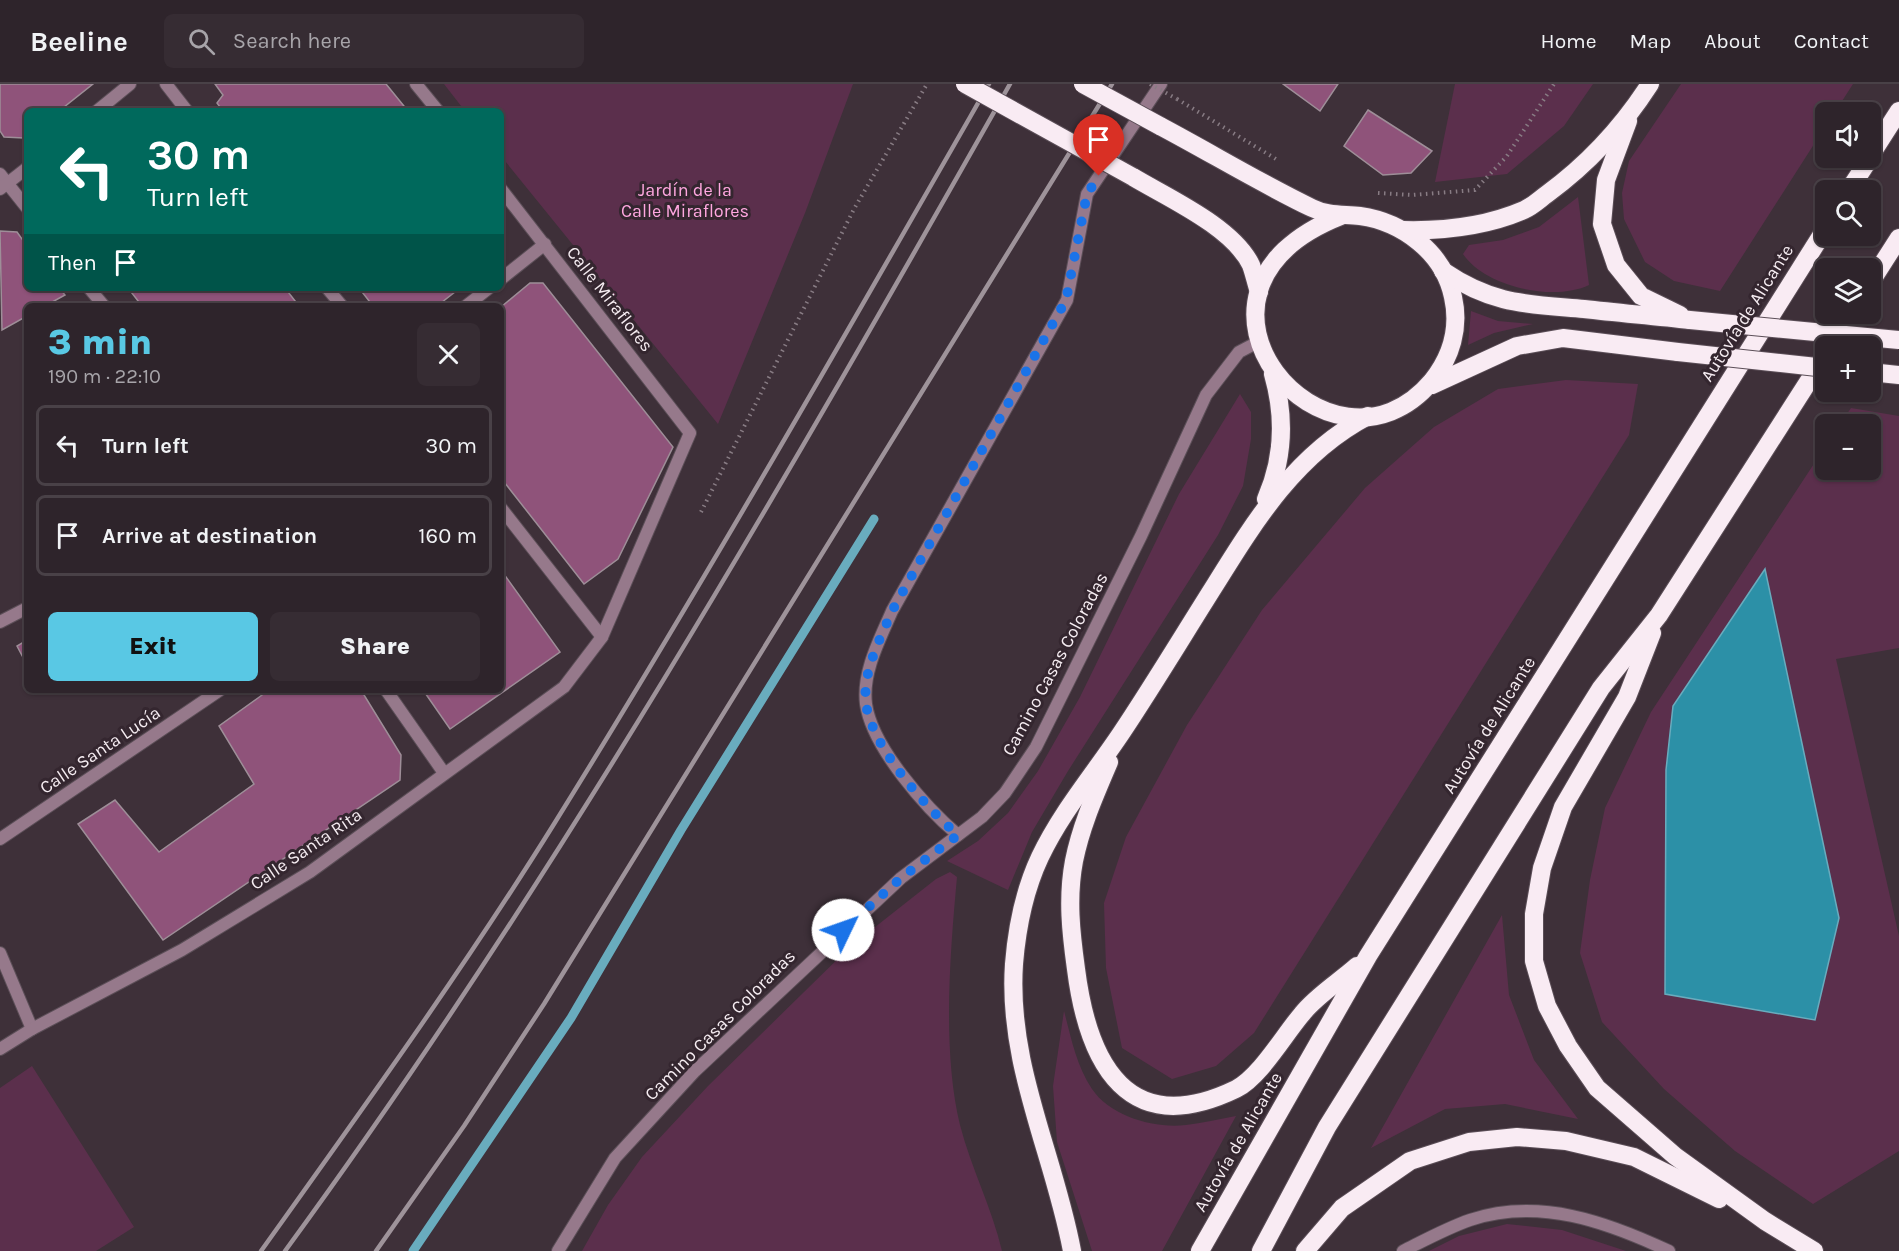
<!DOCTYPE html>
<meta charset="utf-8">
<style>
:root{--surface:#2e242b;--page:#362c33;--text:#f1f3f6;--muted:#a7a4a9;--line:#494147;--accent:#59c8e4}
body{margin:0;font-family:Karla,sans-serif;background:var(--page);color:var(--text);height:100vh;display:flex;flex-direction:column;font-size:22px;white-space:nowrap}
*{box-sizing:border-box;margin:0}
p{font-size:20px;color:var(--muted)}
.icon{flex:none;width:33px;height:33px;fill:none;stroke:currentColor;stroke-width:2;stroke-linecap:round;stroke-linejoin:round}
.map{position:relative;flex:1;overflow:hidden}
.side{position:absolute;left:24px;top:219px;width:480px;height:390px;display:flex;flex-direction:column;background:var(--surface);border-radius:9px;box-shadow:0 2px 4px #0004,0 0 0 2px var(--line)}
.side>*{flex:none}
.top-card{position:absolute;left:24px;top:24px;width:480px;height:183px;border-radius:9px;box-shadow:0 2px 4px #0004,0 0 0 2px var(--line);background:#00695c;color:#fff;overflow:hidden}
.controls{position:absolute;left:1815px;top:18px;display:grid;gap:12px}
.controls a{display:grid;place-items:center;width:66px;height:66px;border-radius:9px;background:var(--surface);box-shadow:0 2px 4px #0004,0 0 0 2px var(--line);font-size:30px}
.pin{position:absolute;display:grid;place-items:center;width:51px;height:51px;color:#fff;margin:-62px -26px;border-radius:50% 50% 50% 0;rotate:-45deg;box-shadow:0 0 6px #0007}
.pin .icon{rotate:45deg}
.me{position:absolute;width:66px;margin:-33px;rotate:48deg;stroke-linejoin:round;filter:drop-shadow(0 0 4px #0008)}
.turn{display:flex;align-items:center;gap:21px;height:126px;padding:0 24px;font-size:27px}
.turn .icon{width:78px;height:78px;stroke-width:2.5}
.turn b{display:block;font-size:42px;line-height:51px}
.then{display:flex;align-items:center;height:57px;padding:0 24px;background:#0003;gap:12px;font-size:22px}
.round{display:grid;place-items:center;flex:none;width:63px;height:63px;border-radius:9px;background:var(--page)}
.headline{display:flex;align-items:center;justify-content:space-between;height:102px;padding:0 24px}
h1{font-size:36px;font-weight:800;line-height:45px;color:var(--accent)}
.primary-button{display:flex;gap:12px;margin-top:auto;padding:12px 24px}
.primary-button a{flex:1;height:69px;border-radius:9px;background:var(--accent);color:#111;font-size:24px;font-weight:800;line-height:69px;text-align:center}
.primary-button a+a{background:var(--page);color:var(--text)}
ul{padding:0;list-style:none}
li{display:flex;align-items:center;gap:18px;height:81px;margin:0 12px 9px;padding:0 12px;border:3px solid var(--line);border-radius:9px}
li div{flex:1}
li b{display:block;font-size:22px}
li em{font-style:normal}
header{display:flex;align-items:center;gap:36px;box-sizing:border-box;height:84px;padding:0 30px;background:var(--surface);border-bottom:2px solid var(--line)}
header strong{font-size:28px}
nav{display:flex;gap:33px;margin-inline-start:auto;font-size:21px}
.search{width:420px;height:54px;background:var(--page);display:flex;align-items:center;gap:15px;box-sizing:border-box;padding:0 21px;border-radius:9px;color:var(--muted);font-size:22px}
.map>svg:first-child{display:block}
</style>
<header>
<strong>Beeline</strong>
<div class="search"><svg class="icon" aria-label="search" viewBox="0 0 24 24"><circle cx="10" cy="10" r="6"/><path d="M15 15l6 6"/></svg>Search here</div>
<nav><a>Home</a><a>Map</a><a>About</a><a>Contact</a></nav>
</header>
<div class="map">
<svg width="1899" height="1167" viewBox="0 0 1899 1167">
<rect width="100%" height="100%" fill="#3e3039"/>
<g fill="#5b2f4c">
<path d="M444,0H853L805,129L718,340L501,72V27H465Z"/>
<path d="M1455,0H1593L1564,42L1507,90L1435,98Z"/>
<path d="M1681,0H1853L1835,28H1826L1825,43L1720,207L1674,197L1645,178L1624,135L1622,109L1629,77Z"/>
<path d="M1578,113L1589,201C1554,218 1485,203 1463,170L1469,161L1503,156L1539,143Z"/>
<path d="M1471,227L1498,237L1533,240L1494,249L1468,261Z"/>
<path d="M1566,296L1638,300L1629,351L1254,949L1216,982L1172,995L1122,964L1106,884L1104,819L1126,753L1187,641L1262,526L1365,404L1434,343L1498,305Z"/>
<path d="M1240,310L1251,328V355L1243,402L1218,451L1068,687L1032,748L1008,806L947,777L978,757L1008,729L1038,687L1080,613L1179,410Z"/>
<path d="M1851,324L1899,332V564L1836,575L1899,852V1067L1813,1120L1735,1067L1664,1005L1602,938L1580,869L1590,796L1605,724L1651,628L1825,363L1826,386H1870V340H1840Z"/>
<path d="M950,788L957,793C950,869 942,967 960,1041C971,1084 992,1124 1002,1167H582L608,1121L642,1073L708,1002L851,862L936,795Z"/>
<path d="M1502,831L1509,911L1534,976L1578,1035L1505,1020L1445,1025L1371,1064Z"/>
<path d="M1064,927C1071,953 1076,981 1092,1005C1110,1032 1154,1045 1186,1041C1202,1039 1219,1035 1236,1032L1162,1167H1092L1057,1058L1053,1002Z"/>
<path d="M32,982L134,1143L96,1167H0V1004Z"/>
<path d="M1507,1140L1562,1146L1626,1167H1429L1459,1152Z"/>
</g>
<path fill="#2c90a7" stroke="#69acbe" stroke-width="1.5" d="M1765,485L1839,834L1815,936L1665,910L1666,686L1673,622Z"/>
<g fill="none" stroke-linecap="round" stroke-linejoin="round">
<path stroke="#69acbe" stroke-width="9" d="M413,1167L571,934L681,746L874,435"/>
</g>
<g fill="#8f537a" stroke="#9e8e98" stroke-width="1.5">
<path d="M0,0H93L59,27H27V52L24,54L4,53L0,47Z"/>
<path d="M215,0H386L408,27H223L217,19L223,11Z"/>
<path d="M1283,0H1338L1320,27Z"/>
<path d="M1368,26L1432,67L1411,89L1383,91L1344,62Z"/>
<path d="M0,147L17,148L27,162V204H59L65,211L45,222H27V232L2,246Z"/>
<path d="M530,199H543L673,363L618,475L584,500L501,394V223Z"/>
<path d="M128,204H285L299,222H142Z"/>
<path d="M359,204H460L437,222H373Z"/>
<path d="M501,486L560,568L450,645L423,606H501Z"/>
<path d="M27,556V581L17,562Z"/>
<path d="M269,606H361L401,671L400,696L163,856L78,740L115,716L159,768L254,700L219,642Z"/>
</g>
<g fill="none" stroke-linecap="round" stroke-linejoin="round">
<g stroke="#5b4e57" stroke-width="14">
<g id="lane">
<path d="M958,751C926,724 872,663 866,620C862,588 880,555 892,527L1067,216L1087,110L1161,0"/>
<path d="M558,1167L615,1074L695,987L901,794L982,733L1005,709L1036,663L1141,452L1206,311L1239,268L1258,258"/>
<path d="M1403,1167C1425,1156 1447,1144 1470,1136C1539,1113 1607,1138 1669,1167"/>
</g>
</g>
<g stroke="#5b4e57" stroke-width="14">
<g id="street">
<path d="M166,0L187,27"/>
<path d="M416,0L438,27"/>
<path d="M97,27L130,0"/>
<path d="M0,90L27,124"/>
<path d="M0,105L27,84"/>
<path d="M501,195L545,160"/>
<path d="M89,204L104,222"/>
<path d="M327,204L342,222"/>
<path d="M466,222L489,204"/>
<path d="M501,424L602,553"/>
<path d="M0,538L27,524"/>
<path d="M386,606L444,689"/>
<path d="M0,755L220,606"/>
<path d="M0,869L32,945"/>
<path d="M0,965L32,945L182,866L310,788L564,603L602,553L690,349L501,105"/>
</g>
</g>
<g stroke="#5b4e57" stroke-width="20">
<g id="highway">
<path d="M1628,37L1606,96L1602,140L1616,181L1641,212L1680,231"/>
<path d="M1160,42C1211,69 1260,99 1312,124C1328,132 1343,130 1360,132C1403,138 1444,169 1453,213C1460,244 1451,273 1432,297C1331,417 1146,209 1341,132"/>
<path d="M1870,72L1899,27"/>
<path d="M1133,93C1168,114 1233,143 1251,181C1254,189 1256,199 1259,208"/>
<path d="M1849,106L1870,74"/>
<path d="M1403,146C1443,147 1487,142 1524,126C1533,122 1540,115 1547,110C1588,80 1623,42 1650,0"/>
<path d="M1443,187C1493,221 1527,220 1584,225C1619,229 1655,232 1690,236"/>
<path d="M1870,199L1899,154"/>
<path d="M1831,261L1851,230"/>
<path d="M1870,288L1899,291"/>
<path d="M1432,301L1517,262L1563,254L1678,268"/>
<path d="M1266,415C1284,374 1285,332 1273,290"/>
<path d="M1652,549L1627,613L1563,723L1542,784L1534,830V877L1547,922L1568,962L1597,1004L1675,1072L1765,1137L1814,1167"/>
<path d="M1109,678C1095,711 1081,742 1074,777C1067,814 1071,849 1076,885C1088,980 1128,1057 1236,1005C1260,993 1284,951 1302,930C1316,912 1339,898 1357,882"/>
<path d="M1072,1167C1054,1070 1007,981 1014,880C1017,843 1024,807 1040,773C1062,727 1094,690 1122,648C1154,600 1184,550 1215,501C1256,435 1297,369 1368,332"/>
<path d="M1200,1167L1368,872L1826,144"/>
<path d="M1261,1167L1327,1043L1601,604L1659,531L1826,270"/>
<path d="M1305,1167L1342,1124L1410,1077L1469,1058L1517,1053L1566,1057L1634,1073L1719,1115"/>
</g>
</g>
<g stroke="#887c84" stroke-width="4" stroke-dasharray="1.5 4.5" stroke-linecap="butt">
<path d="M1177,15L1276,75"/>
<path d="M1378,109L1412,111L1475,106L1507,72L1554,0"/>
<path d="M701,428L854,125L927,0"/>
</g>
<use href="#lane" stroke="#96798b" stroke-width="12"/>
<use href="#street" stroke="#96798b" stroke-width="12"/>
<use href="#highway" stroke="#f9ebf3" stroke-width="18"/>
<g stroke="#9e939a" stroke-width="4.5">
<path d="M261,1167C361,1027 463,886 554,740C705,497 847,248 989,0"/>
<path d="M285,1167C556,797 784,399 1010,0"/>
<path d="M376,1167L464,1042L544,920L1112,0"/>
</g>
<g stroke="#5b4e57" stroke-width="20" stroke-linecap="butt">
<g id="highway-bridge">
<path d="M965,0L1133,93"/>
<path d="M1083,0L1160,42"/>
<path d="M1690,236L1899,256"/>
<path d="M1678,268L1826,284"/>
</g>
</g>
<path stroke="#887c84" stroke-width="4" stroke-dasharray="1.5 4.5" stroke-linecap="butt" d="M1150,0L1177,15"/>
<use href="#highway-bridge" stroke="#f9ebf3" stroke-width="18"/>
</g>
<g fill="none" stroke-linecap="round" stroke-linejoin="round">
<path stroke="#1a73e8" stroke-width="10" stroke-dasharray="0 18" d="M843,846L901,794L958,751C926,724 872,663 866,620C862,588 880,556 892,527L1066,216L1087,110L1099,92"/>
</g>
<g text-anchor="middle" stroke-width="6" stroke-linejoin="round" paint-order="stroke">
<g font-size="18" fill="#ffa7e0" stroke="#34262f">
<text x="685" y="112">Jardín de la<tspan x="685" dy="21">Calle Miraflores</tspan></text>
</g>
<g font-size="18" fill="#f6edf2" stroke="#34262f">
<text transform="translate(610 215) rotate(52)" y="6">Calle Miraflores</text>
<text transform="translate(1747 229) rotate(-58)" y="6">Autovía de Alicante</text>
<text transform="translate(1055 580) rotate(-62)" y="6">Camino Casas Coloradas</text>
<text transform="translate(1489 641) rotate(-58)" y="6">Autovía de Alicante</text>
<text transform="translate(100 666) rotate(-34)" y="6">Calle Santa Lucía</text>
<text transform="translate(306 765) rotate(-34)" y="6">Calle Santa Rita</text>
<text transform="translate(720 941) rotate(-45)" y="6">Camino Casas Coloradas</text>
<text transform="translate(1238 1058) rotate(-60)" y="6">Autovía de Alicante</text>
</g>
</g>
</svg>
<div class="controls">
<a><svg class="icon" aria-label="sound" viewBox="0 0 24 24"><path d="M4 9h4l5-4v14l-5-4H4zM17 9q2 3 0 6"/></svg></a>
<a><svg class="icon" aria-label="search" viewBox="0 0 24 24"><circle cx="10" cy="10" r="6"/><path d="M15 15l6 6"/></svg></a>
<a><svg class="icon" aria-label="layers" viewBox="0 0 24 24"><path d="M12 4l9 5-9 5-9-5zM3 14l9 5 9-5"/></svg></a>
<a>+</a>
<a>−</a>
</div>
<div class="pin" style="left:1099px;top:92px;background:#d93025"><svg class="icon" aria-label="arrive" viewBox="0 0 24 24"><path d="M6 21V4h12l-3 4 3 4H6"/></svg></div>
<svg class="me" style="left:843px;top:846px" viewBox="-20 -20 40 40"><circle r="19" fill="#fff"/><path d="M0-13L10 11 0 6-10 11z" fill="#1a73e8"/></svg>
<div class="top-card">
<div class="turn"><svg class="icon" aria-label="left" viewBox="0 0 24 24"><path d="M17 20v-9H6M10 6l-5 5 5 5"/></svg><div><b>30 m</b>Turn left</div></div>
<div class="then">Then<svg class="icon" aria-label="arrive" viewBox="0 0 24 24"><path d="M6 21V4h12l-3 4 3 4H6"/></svg></div>
</div>
<section class="side">
<div class="headline"><div><h1>3 min</h1><p>190 m · 22:10</p></div><a class="round"><svg class="icon" aria-label="close" viewBox="0 0 24 24"><path d="M6 6l12 12M18 6L6 18"/></svg></a></div>
<ul>
<li><svg class="icon" aria-label="left" viewBox="0 0 24 24"><path d="M17 20v-9H6M10 6l-5 5 5 5"/></svg><div><b>Turn left</b></div><em>30 m</em></li>
<li><svg class="icon" aria-label="arrive" viewBox="0 0 24 24"><path d="M6 21V4h12l-3 4 3 4H6"/></svg><div><b>Arrive at destination</b></div><em>160 m</em></li>
</ul>
<div class="primary-button"><a>Exit</a><a>Share</a></div>
</section>
</div>
